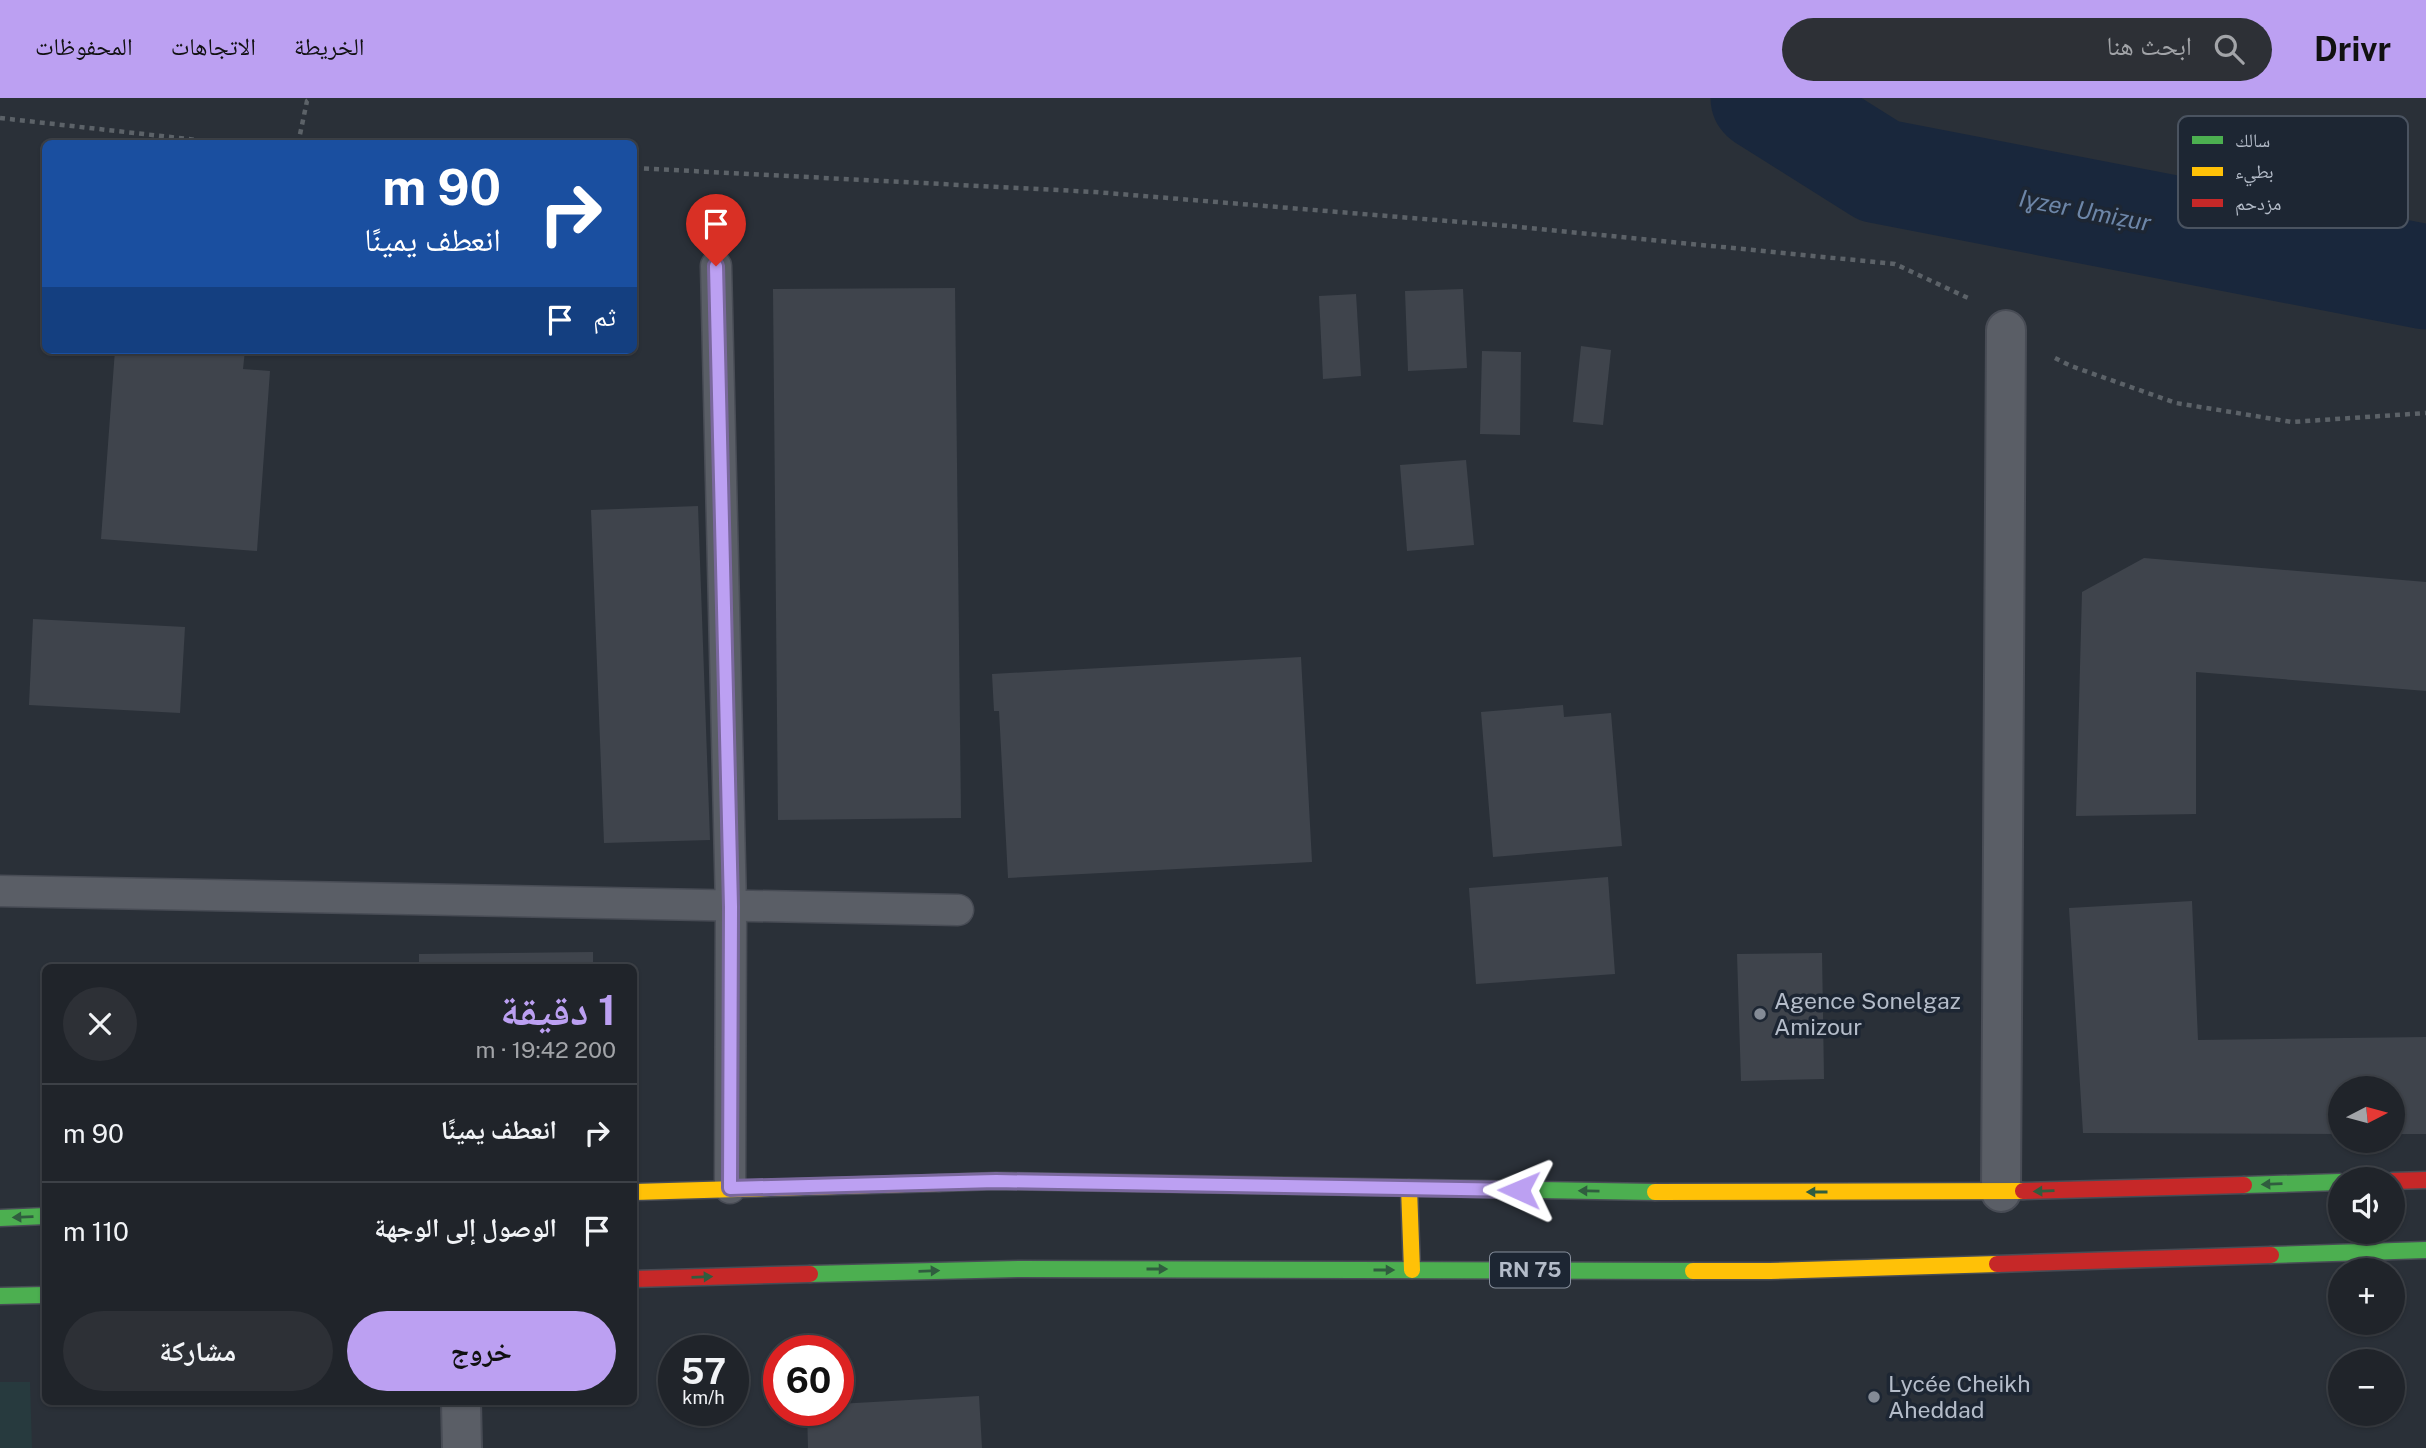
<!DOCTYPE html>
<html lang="ar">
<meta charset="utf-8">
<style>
:root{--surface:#20242a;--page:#2d3036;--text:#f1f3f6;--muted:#a2a4a8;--line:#3d4147;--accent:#bca0f2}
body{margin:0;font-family:"Public Sans","Noto Naskh Arabic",sans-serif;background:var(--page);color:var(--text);direction:rtl;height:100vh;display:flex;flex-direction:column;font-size:26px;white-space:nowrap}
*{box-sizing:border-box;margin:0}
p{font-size:23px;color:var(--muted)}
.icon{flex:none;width:38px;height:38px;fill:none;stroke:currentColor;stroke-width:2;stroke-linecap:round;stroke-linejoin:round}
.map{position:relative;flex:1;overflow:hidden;direction:ltr}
.panel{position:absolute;left:42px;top:866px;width:595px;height:441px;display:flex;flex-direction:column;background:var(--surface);border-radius:10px;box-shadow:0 2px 5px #0004,0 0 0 2px var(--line);direction:rtl}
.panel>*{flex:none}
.hud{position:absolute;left:42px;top:42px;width:595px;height:214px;border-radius:10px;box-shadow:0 2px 5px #0004,0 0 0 2px var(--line);direction:rtl;background:#1a4fa0;color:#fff;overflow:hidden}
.needle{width:46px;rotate:84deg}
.fabs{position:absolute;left:2328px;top:978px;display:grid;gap:14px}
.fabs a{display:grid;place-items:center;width:77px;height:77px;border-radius:50%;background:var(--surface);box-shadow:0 2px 5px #0004,0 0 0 2px var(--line);font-size:35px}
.speed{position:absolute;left:658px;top:1237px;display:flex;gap:14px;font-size:35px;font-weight:700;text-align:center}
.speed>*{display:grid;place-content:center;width:91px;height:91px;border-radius:50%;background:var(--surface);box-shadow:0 2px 5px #0004,0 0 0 2px var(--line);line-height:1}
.speed small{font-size:18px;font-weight:400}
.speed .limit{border:10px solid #d22;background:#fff;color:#111}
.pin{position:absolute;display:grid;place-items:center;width:60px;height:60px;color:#fff;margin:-72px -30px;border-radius:50% 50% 50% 0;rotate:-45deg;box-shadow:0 0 7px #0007}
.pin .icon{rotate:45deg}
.me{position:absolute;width:77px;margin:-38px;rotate:271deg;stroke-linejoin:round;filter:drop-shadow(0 0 5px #0008)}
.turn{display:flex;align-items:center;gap:24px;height:147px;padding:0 21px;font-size:32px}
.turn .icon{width:91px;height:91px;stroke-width:2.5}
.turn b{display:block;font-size:49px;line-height:60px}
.then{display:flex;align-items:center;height:66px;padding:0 21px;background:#0003;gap:14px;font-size:26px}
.round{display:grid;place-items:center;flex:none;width:74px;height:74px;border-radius:37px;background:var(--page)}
.overview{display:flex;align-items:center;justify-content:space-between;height:119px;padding:0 21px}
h1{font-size:42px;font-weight:700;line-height:52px;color:var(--accent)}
.action{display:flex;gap:14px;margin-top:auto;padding:14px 21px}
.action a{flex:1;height:80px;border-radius:42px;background:var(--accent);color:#111;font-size:28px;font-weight:700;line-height:80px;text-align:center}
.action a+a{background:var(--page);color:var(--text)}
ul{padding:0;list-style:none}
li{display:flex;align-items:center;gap:21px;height:98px;padding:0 21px;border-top:2px solid var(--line)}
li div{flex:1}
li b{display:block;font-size:26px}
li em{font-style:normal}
header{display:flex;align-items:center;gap:42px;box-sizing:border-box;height:98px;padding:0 35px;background:var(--accent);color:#111}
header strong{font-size:33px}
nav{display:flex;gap:38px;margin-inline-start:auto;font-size:24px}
.search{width:490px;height:63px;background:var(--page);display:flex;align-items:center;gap:18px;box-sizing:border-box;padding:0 24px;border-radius:38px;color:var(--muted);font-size:26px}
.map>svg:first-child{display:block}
</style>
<header>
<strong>Drivr</strong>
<div class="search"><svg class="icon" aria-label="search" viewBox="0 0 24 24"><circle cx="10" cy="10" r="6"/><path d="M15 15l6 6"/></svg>ابحث هنا</div>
<nav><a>الخريطة</a><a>الاتجاهات</a><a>المحفوظات</a></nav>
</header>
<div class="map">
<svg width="2426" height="1350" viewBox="0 0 2426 1350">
<rect width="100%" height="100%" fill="#2a3038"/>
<path fill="#273a3e" d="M0,1284H30L32,1350H0Z"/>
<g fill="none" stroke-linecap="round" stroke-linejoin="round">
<path stroke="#19273c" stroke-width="105" d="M1763,0L1879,73L2426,179"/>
</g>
<g fill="#3f444c">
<path d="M955,190L961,720L778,722L773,191Z"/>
<path d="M1463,191L1467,270L1408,273L1405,193Z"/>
<path d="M1356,196L1361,278L1323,281L1319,198Z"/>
<path d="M1581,248L1611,252L1603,327L1573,324Z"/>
<path d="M115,252H245L243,271L270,273L257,453L101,441Z"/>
<path d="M1482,253L1521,254L1520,337L1480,336Z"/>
<path d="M1466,362L1474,447L1407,453L1400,367Z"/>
<path d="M698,408L710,742L604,745L591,412Z"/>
<path d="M2144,460L2426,484V593L2196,574V716L2076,718L2082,494Z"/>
<path d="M33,521L185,529L180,615L29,607Z"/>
<path d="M1301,559L1312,764L1008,780L999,613H994L992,576Z"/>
<path d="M1563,607L1564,619L1611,615L1622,748L1493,759L1481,614Z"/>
<path d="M1608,779L1615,876L1476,886L1469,790Z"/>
<path d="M2192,803L2198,942L2426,939V1036H2392V990H2340V1036L2083,1035L2069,810Z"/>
<path d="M593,854V870H419V856Z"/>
<path d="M1822,855L1824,981L1741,983L1737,856Z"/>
<path d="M979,1298L982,1350H808L807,1312H838V1306Z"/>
</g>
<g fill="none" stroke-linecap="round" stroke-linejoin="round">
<g stroke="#484c55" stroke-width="33">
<g id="lane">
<path d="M716,168L731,809L730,1090"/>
<path d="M0,793L958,812"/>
</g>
</g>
<g stroke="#484c55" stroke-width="42">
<g id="street">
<path d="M2001,1094L2006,232"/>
<path d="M461,1304L462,1350"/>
</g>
</g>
<g stroke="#484c55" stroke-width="19">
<g id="fast">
<path d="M939,1085L996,1083L1655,1094"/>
<path d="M2244,1087L2340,1084"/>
<path d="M0,1120L46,1118"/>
<path d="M2271,1157L2426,1152"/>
<path d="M810,1176L1020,1171L1693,1173"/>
<path d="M0,1198L46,1197"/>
</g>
</g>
<g stroke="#484c55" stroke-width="19">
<g id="slow">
<path d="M1409,1090L1412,1172"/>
<path d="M634,1094L939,1085"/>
<path d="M1655,1094L2023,1093"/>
<path d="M1693,1173H1770L1997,1166"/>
</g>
</g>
<g stroke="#484c55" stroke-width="19">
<g id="jam">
<path d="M2392,1083L2426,1082"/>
<path d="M2023,1093L2244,1087"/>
<path d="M1997,1166L2271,1157"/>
<path d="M634,1181L810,1176"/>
</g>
</g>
<g stroke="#5c6268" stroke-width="4.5" stroke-dasharray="5 5" stroke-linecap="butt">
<path d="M0,20L233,46"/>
<path d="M298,46L307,3L311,0"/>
<path d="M634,70L1095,94L1509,128L1895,166L1968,200"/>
<path d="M2055,260L2071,268L2176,305L2292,324L2426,315"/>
</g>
<use href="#lane" stroke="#5a5e66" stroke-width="30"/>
<use href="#street" stroke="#5a5e66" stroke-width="38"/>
<use href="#fast" stroke="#4caf50" stroke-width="16"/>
<use href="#slow" stroke="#ffc107" stroke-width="16"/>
<use href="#jam" stroke="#c62828" stroke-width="16"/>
</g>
<defs><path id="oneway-solid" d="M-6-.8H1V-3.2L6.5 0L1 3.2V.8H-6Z" transform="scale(1.75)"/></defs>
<g fill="#305d3f">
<use href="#oneway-solid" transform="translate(2272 1086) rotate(178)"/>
<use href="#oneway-solid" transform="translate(1589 1093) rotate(-179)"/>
<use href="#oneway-solid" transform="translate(2044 1093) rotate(178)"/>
<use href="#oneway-solid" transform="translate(1817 1094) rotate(180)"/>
<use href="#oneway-solid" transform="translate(23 1119) rotate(178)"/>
<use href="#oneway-solid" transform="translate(1157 1171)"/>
<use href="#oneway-solid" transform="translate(1384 1172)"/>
<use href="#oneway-solid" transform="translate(929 1173) rotate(-2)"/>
<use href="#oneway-solid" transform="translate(702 1179) rotate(-2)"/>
</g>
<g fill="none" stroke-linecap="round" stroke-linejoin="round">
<g stroke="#7a689d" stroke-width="18">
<path id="route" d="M716,168L731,809L730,1090L996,1083L1519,1092"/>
</g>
<use href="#route" stroke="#bca0f2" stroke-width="12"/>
</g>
<g fill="#848b96" stroke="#1d2633" stroke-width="2.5">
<circle cx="1760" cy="916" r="7"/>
<circle cx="1874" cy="1299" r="7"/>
</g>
<g text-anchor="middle" stroke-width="7" stroke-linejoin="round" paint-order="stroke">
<rect fill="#1d2633" stroke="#878f9c" stroke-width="2" x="1490" y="1154.5" width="80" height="35" rx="5"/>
<g font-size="21" font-weight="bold" fill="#b4bcc9">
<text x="1530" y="1179">RN 75</text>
</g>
<g font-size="23" fill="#b4bcc9" stroke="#1d2633" text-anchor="start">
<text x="1774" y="911">Agence Sonelgaz<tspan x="1774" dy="26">Amizour</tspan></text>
<text x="1888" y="1294">Lycée Cheikh<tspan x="1888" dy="26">Aheddad</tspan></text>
</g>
<g font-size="24" font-style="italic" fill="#6d86a8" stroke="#1d2633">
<text transform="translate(2085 113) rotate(11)" y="8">Iɣzer Umiẓur</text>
</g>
</g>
<rect x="2178" y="18" width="230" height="112" rx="10" fill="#1d2633" stroke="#4a5360" stroke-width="2"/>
<rect x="2192" y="38" width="31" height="8" fill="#4caf50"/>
<rect x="2192" y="69" width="31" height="9" fill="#ffc107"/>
<rect x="2192" y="101" width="31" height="8" fill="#c62828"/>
<g font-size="19" fill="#b4bcc9">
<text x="2235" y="49">سالك</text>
<text x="2235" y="80">بطيء</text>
<text x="2235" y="112">مزدحم</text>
</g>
</svg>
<div class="fabs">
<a><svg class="needle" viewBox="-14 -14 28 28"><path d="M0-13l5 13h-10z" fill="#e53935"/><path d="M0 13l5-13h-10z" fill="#a2a4a8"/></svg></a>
<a><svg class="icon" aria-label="sound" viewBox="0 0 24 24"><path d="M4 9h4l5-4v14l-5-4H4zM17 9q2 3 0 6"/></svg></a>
<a>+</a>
<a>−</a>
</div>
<div class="speed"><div>57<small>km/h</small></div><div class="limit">60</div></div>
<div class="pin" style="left:716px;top:168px;background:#d93025"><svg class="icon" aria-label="arrive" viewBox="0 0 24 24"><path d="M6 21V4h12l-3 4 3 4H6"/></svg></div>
<svg class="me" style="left:1519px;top:1092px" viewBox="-20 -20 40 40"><path d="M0-17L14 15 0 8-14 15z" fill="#bca0f2" stroke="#fff" stroke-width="4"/></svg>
<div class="hud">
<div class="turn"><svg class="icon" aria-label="right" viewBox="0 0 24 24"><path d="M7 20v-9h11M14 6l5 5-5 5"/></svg><div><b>90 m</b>انعطف يمينًا</div></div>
<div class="then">ثم<svg class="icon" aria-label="arrive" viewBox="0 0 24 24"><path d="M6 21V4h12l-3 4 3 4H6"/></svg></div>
</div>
<section class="panel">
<div class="overview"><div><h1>1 دقيقة</h1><p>200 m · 19:42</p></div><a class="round"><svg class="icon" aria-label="close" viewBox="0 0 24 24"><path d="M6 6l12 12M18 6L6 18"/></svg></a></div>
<ul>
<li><svg class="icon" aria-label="right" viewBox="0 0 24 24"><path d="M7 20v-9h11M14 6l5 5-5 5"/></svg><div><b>انعطف يمينًا</b></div><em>90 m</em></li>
<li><svg class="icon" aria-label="arrive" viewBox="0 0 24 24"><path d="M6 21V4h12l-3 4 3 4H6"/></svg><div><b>الوصول إلى الوجهة</b></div><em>110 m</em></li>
</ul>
<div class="action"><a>خروج</a><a>مشاركة</a></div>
</section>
</div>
